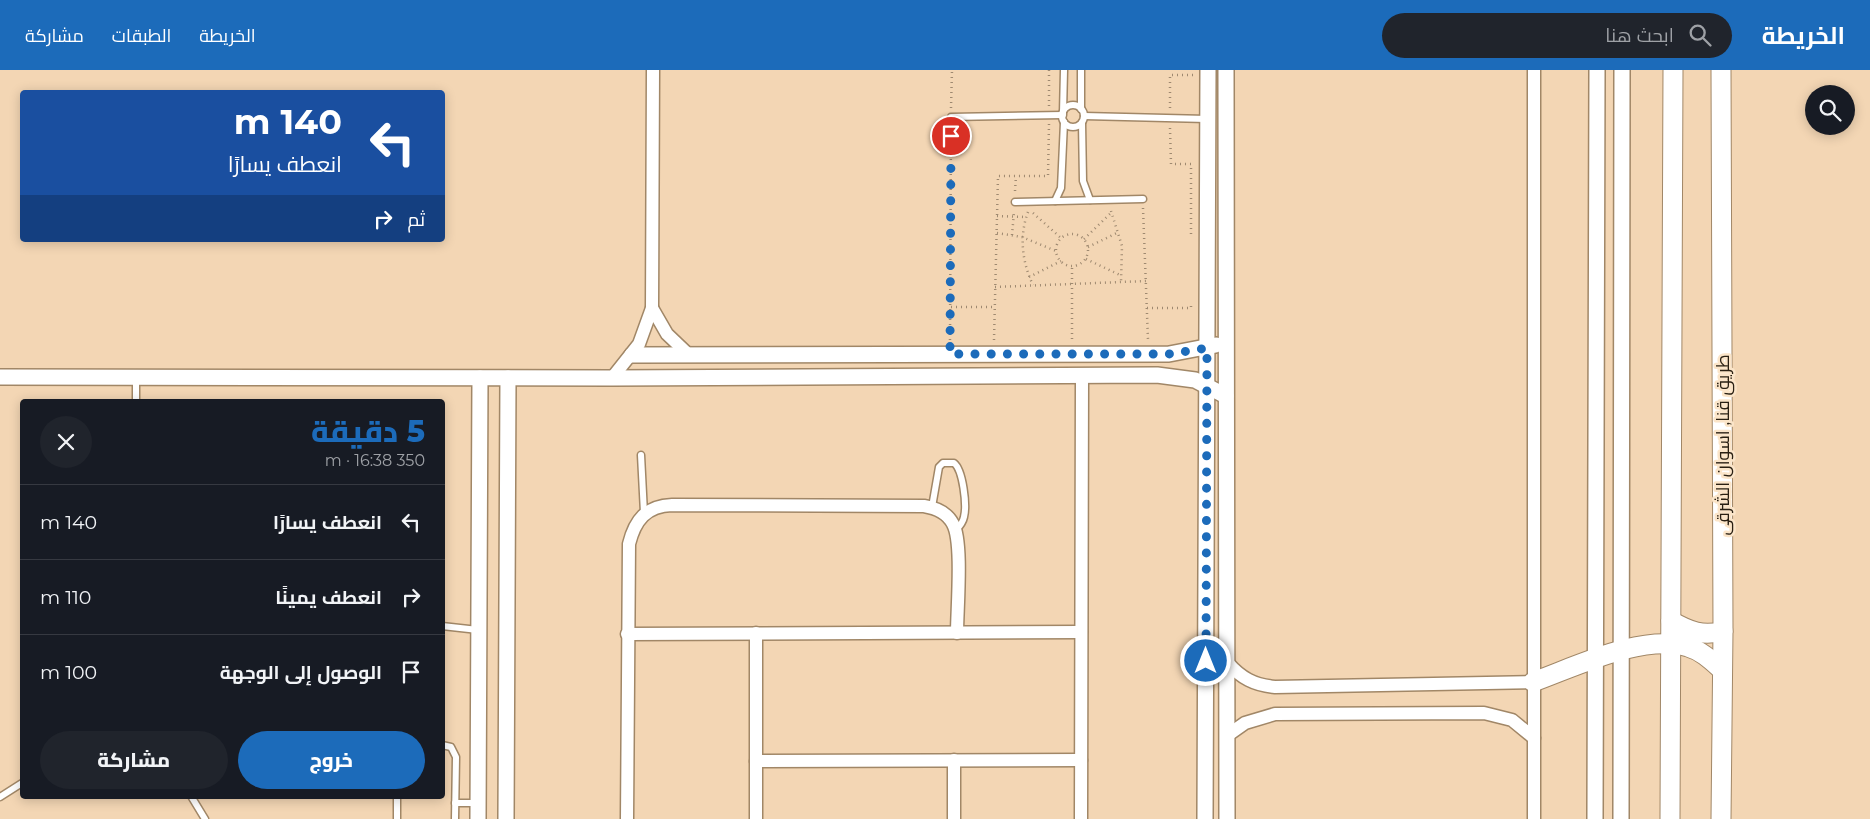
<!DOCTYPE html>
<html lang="ar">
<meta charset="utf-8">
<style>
:root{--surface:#171b24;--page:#20242c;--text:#f1f3f6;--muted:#9ea1a6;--line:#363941;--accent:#1c6bba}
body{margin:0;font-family:Montserrat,Cairo,sans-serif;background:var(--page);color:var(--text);direction:rtl;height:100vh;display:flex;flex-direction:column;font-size:19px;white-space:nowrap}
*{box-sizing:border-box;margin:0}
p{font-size:16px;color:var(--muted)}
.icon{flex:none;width:28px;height:28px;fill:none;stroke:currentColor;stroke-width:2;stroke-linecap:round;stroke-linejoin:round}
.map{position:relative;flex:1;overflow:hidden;direction:ltr}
.details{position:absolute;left:20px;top:329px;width:425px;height:400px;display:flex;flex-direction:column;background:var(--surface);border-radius:5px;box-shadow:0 2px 12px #0003;direction:rtl}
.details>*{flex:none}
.banner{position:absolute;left:20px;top:20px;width:425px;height:152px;border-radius:5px;box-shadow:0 2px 12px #0003;direction:rtl;background:#1a4fa0;color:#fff;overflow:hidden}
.fabs{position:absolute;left:1805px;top:15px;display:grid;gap:10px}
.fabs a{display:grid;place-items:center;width:50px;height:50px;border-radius:50%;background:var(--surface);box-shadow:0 2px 12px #0003;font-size:25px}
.pin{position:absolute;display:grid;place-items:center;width:42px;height:42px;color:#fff;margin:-21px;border:2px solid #fff;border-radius:50%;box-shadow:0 1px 5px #0007}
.me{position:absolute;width:55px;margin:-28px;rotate:0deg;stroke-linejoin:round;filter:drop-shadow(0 0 4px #0008)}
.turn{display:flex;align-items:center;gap:18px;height:105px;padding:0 20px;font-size:22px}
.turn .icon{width:65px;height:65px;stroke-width:2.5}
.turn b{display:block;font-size:35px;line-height:42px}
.then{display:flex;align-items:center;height:48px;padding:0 20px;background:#0003;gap:10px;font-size:19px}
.round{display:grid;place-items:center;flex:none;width:52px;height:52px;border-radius:26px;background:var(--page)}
.overview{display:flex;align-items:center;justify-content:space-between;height:85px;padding:0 20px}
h1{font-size:30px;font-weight:800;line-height:38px;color:var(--accent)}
.action{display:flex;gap:10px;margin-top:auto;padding:10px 20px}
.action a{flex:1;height:58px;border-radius:30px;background:var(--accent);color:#fff;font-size:20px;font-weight:800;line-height:58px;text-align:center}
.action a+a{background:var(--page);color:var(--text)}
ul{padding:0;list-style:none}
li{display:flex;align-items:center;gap:15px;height:75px;padding:0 20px;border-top:1px solid var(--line)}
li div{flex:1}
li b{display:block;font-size:19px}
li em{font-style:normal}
header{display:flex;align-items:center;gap:30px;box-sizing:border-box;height:70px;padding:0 25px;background:var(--accent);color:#fff}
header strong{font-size:24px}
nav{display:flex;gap:28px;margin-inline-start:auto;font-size:18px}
.search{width:350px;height:45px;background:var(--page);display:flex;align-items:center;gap:12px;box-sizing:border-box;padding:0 18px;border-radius:28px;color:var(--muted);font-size:19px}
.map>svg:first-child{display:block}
</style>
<header>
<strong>الخريطة</strong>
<div class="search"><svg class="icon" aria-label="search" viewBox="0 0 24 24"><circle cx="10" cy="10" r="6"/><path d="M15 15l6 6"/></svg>ابحث هنا</div>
<nav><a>الخريطة</a><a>الطبقات</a><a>مشاركة</a></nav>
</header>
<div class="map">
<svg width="1870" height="749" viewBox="0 0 1870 749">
<rect width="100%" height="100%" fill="#f3d6b4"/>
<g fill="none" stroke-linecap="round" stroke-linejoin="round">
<g stroke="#a18767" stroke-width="9">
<g id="service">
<circle cx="1073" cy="46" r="11"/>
<path d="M1081,39V0"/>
<path d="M1063,43L1064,0"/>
<path d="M1084,46L1207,49"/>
<path d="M951,47L1063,45"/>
<path d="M1082,53L1083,111L1090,130"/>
<path d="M1055,131L1061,118L1064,52"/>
<path d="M1015,132L1143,129"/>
<path d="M136,308V331"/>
<path d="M641,385L644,443"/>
<path d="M932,437L939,397L943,393H954C963,400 967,435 964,447C963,452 960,456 956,460"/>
<path d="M442,556L478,560"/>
<path d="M442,675L451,677L456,687L455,749"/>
<path d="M191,726L205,749"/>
<path d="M0,727L22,713"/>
<path d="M455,733H478"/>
<path d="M397,749V726"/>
</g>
</g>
<g stroke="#a18767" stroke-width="15">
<g id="minor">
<path d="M652,238L667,264L688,284"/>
<path d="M612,308L639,274L652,238L653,0"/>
<path d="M756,563V749"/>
<path d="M627,564L1081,562"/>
<path d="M1228,593C1241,608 1254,615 1275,617L1533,612"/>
<path d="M1228,665L1245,653L1275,644L1484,643L1512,650L1534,668"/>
<path d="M954,690V749"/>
<path d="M756,691L1081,690"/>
<path d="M627,749L629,474C635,450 646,436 672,435L924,436C936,438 947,442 953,454C963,472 957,539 957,563"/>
<path d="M1081,749L1082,307"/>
<path d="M1534,749V0"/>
</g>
</g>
<g stroke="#a18767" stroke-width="18">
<g id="tertiary">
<path d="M1226,0L1227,749"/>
<path d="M632,285L1169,284L1216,275"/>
<path d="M0,307L612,308L1157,305L1195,310L1226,326"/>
<path d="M478,749L480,308"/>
<path d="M506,749L508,308"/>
<path d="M1205,749L1208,0"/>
<path d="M1595,749L1597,0"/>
<path d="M1621,749L1622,0"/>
</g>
</g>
<g stroke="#a18767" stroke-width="21">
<g id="primary">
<path d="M1671,551C1689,561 1703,567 1723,561"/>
<path d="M1533,612C1575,597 1643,563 1688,577C1702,581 1712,591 1722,600"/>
<path d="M1670,749L1673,0"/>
<path d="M1721,749L1723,561L1721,0"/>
</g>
</g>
<g stroke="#9e8970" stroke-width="2.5" stroke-dasharray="1 4" stroke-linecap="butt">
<path d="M1049,0V36"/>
<path d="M951,38L952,0"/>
<path d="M1170,38V5H1194"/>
<path d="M1170,58L1171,94H1191V168"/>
<path d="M1015,121L1016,106"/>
<path d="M1143,138L1148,270"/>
<path d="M1111,141L1122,176L1121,212"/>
<path d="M1028,142C1019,166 1022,192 1033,215"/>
<path d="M1033,143L1061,168"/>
<path d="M997,146L1026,147"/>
<path d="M997,163L1022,167L1056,181"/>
<circle cx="1072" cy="180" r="16"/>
<path d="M1012,165L1014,142"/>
<path d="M1084,169L1112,142"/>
<path d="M1088,177L1119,162"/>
<path d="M1086,189L1122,206"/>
<path d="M1029,207L1061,191"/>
<path d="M995,217L1146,211"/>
<path d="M951,237H995"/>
<path d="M1147,238H1191V236"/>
<path d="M1072,269V196"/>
<path d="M950,270L951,56"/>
<path d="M994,270L998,106H1048L1049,54"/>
</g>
<use href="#service" stroke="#fff" stroke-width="6"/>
<use href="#minor" stroke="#fff" stroke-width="12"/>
<use href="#tertiary" stroke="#fff" stroke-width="15"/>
<use href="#primary" stroke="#fff" stroke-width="19"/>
</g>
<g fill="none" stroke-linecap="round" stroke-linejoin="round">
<path stroke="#1c6bba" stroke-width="9" stroke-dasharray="0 16.2" d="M951,66L950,284H1169L1207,278L1206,591"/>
</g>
<g text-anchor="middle" stroke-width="5" stroke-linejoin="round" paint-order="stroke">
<g font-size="18" fill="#2a2013" stroke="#fbe5c9">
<text transform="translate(1723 375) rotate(-90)" y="6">طريق قنا, اسوان الشرقى</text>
</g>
</g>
</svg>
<div class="fabs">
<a><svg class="icon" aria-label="search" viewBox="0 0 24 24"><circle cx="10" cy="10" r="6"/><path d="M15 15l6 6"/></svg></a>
</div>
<div class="pin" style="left:951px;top:66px;background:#d93025"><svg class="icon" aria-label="arrive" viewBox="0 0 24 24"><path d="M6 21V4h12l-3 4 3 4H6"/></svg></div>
<svg class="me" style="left:1206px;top:591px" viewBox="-20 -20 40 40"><circle r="17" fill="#1c6bba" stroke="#fff" stroke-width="3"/><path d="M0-11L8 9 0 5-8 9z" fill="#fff"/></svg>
<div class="banner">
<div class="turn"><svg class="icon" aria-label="left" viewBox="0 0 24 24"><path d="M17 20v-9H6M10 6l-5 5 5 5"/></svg><div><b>140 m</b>انعطف يسارًا</div></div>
<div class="then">ثم<svg class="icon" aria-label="right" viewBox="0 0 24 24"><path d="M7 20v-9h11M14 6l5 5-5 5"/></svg></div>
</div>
<section class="details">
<div class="overview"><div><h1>5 دقيقة</h1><p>350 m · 16:38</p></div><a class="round"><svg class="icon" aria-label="close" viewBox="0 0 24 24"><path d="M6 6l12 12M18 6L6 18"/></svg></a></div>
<ul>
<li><svg class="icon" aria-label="left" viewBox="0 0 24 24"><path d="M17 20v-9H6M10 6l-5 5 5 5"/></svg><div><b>انعطف يسارًا</b></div><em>140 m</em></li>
<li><svg class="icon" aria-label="right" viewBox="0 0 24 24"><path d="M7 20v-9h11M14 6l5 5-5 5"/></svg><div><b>انعطف يمينًا</b></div><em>110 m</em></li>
<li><svg class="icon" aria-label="arrive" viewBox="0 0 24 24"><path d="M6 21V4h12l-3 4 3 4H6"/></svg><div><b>الوصول إلى الوجهة</b></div><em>100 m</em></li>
</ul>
<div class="action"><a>خروج</a><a>مشاركة</a></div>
</section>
</div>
